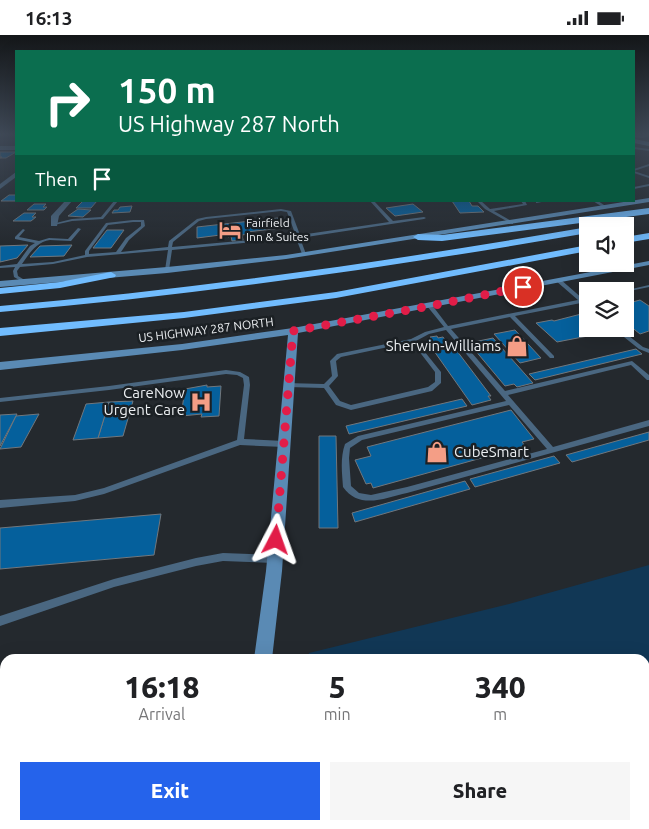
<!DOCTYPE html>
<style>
:root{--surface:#fff;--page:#f6f6f6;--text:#202124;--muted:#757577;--accent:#2563eb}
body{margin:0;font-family:Ubuntu,sans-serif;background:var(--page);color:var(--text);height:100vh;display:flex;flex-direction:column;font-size:19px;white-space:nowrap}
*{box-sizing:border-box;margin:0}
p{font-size:16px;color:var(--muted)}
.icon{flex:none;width:28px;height:28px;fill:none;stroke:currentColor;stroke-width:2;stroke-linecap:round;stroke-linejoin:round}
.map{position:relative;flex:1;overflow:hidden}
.drawer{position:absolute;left:0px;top:619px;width:650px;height:176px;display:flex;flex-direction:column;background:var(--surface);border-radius:15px 15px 0 0;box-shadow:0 5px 20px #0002}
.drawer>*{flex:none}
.hud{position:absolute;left:15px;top:15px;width:620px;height:152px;border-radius:0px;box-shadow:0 5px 20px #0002;background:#0b6e4f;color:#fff;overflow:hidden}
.buttons{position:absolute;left:579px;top:182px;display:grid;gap:10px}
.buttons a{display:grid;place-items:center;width:55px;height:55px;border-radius:0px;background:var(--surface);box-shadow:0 5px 20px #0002;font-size:25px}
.pin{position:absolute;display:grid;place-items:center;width:42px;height:42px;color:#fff;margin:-21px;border:2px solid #fff;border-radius:50%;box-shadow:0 1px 5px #0007}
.me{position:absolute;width:55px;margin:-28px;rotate:4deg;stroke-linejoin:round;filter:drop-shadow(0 0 4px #0008)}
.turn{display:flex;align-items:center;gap:18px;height:105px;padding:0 20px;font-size:22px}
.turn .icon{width:65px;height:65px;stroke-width:2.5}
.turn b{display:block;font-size:35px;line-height:42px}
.then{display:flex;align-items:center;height:48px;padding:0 20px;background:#0003;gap:10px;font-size:19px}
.eta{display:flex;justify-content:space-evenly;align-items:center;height:85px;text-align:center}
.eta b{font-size:30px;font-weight:800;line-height:35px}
.action{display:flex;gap:10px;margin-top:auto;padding:10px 20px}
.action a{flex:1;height:58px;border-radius:0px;background:var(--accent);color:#fff;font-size:20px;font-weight:800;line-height:58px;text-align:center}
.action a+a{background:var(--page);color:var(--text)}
.status{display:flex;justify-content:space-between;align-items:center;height:35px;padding:0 25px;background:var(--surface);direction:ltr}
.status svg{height:14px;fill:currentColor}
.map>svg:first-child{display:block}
</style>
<div class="status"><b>16:13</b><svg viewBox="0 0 49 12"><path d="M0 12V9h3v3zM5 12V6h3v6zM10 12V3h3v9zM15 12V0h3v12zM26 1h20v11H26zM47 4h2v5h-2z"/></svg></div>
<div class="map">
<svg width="649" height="794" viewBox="0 0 649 794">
<rect width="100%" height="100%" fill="#24292e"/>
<path fill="#113755" d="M649,530V794H404L397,790H645V624H308L309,618L509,569Z"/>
<g fill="#05609c" stroke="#71777d">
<path d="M0,117H16L6,123H0L2,122H0Z"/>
<path d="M9,160H16V166H1Z"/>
<path d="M83,166H97L91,173H76Z"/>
<path d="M452,166H469L472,171H478L484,177L460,178Z"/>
<path d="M34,169H46L43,172H47L44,175H27Z"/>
<path d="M413,169L423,177L395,181L386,173Z"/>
<path d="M132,171L130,177L112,178L114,175H118L120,172Z"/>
<path d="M78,174L91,175L83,182L68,181Z"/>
<path d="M24,178H36L32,182H36L31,186H13Z"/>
<path d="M278,183L281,193L247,197L248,199L242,200L243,205L232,206L231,201L228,202V199L197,203V192Z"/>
<path d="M107,195H124L111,213H93Z"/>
<path d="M28,210L17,223L0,227V211Z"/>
<path d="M72,210L64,221L30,222L40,211Z"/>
<path d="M640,265L649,271V296L640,299L625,287V269Z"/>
<path d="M585,278L588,280V294L606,295L591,298L593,300L557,307L536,288L552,285L554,286Z"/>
<path d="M515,295L541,323L520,328L494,299Z"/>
<path d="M437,301L438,303L443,302L449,310L433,313L427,305L432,304L430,302Z"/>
<path d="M493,303L533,348L517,352L514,349L505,351L469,308Z"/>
<path d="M454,312L491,361H488L491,365L472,370L434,316Z"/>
<path d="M636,314L642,319L535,345L529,339Z"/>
<path d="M207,350V352L221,351L219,381L201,382L202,379L181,381L185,354Z"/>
<path d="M462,364L467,371L349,399L346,391Z"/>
<path d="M133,366L123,401L98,403L109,367Z"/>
<path d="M109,367L98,403L73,405L86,369Z"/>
<path d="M511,375L534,404L522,407L525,411L373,453L371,448L366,449L355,425L371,421L367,412Z"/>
<path d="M17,379L16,381L0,411V380Z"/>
<path d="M39,379L21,412L0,414L16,381Z"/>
<path d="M649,397V405L572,427L566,420Z"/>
<path d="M319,401H336L338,493H319Z"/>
<path d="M554,421L560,428L475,452L470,444Z"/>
<path d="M465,446L470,454L355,487L352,478Z"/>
<path d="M161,479L154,520L0,534V493Z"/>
</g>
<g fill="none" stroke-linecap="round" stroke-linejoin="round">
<g fill="#4a6781" fill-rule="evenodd">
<path d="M634,100L649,101L642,103L634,102Z"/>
<path d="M634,112L649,114V116L634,114Z"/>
<path d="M649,129V131L634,136V134Z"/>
<path d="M634,136L649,141V143L634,138Z"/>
<path d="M649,149V151L634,154V152Z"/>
<path d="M114,166H118L103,184L72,186L54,190L52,189L72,184L101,182Z"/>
<path d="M370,166H374L393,186L424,182L426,183L424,184L300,203L306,219L304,220L302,219L296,203L172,215L169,235L167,236L165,235L168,215L87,222L53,229L20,232L17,236L18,241L28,247V248L26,249L14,242L13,236L15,232L0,233V231L17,229L30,211L35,208L15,204V202L23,194L25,195L19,202L39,206L49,203L68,204L78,193L81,194L71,206C64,206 56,205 50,205C36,207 29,219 22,229L53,227L85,220V216L106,188L133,185H144L145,191L129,205L121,217L168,212L169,206L197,184L206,182L281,174L291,176L300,200L389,187ZM281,176L287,177L296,201L172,212L173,207L199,186L206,184ZM133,187H141V191L126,203L116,217L89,219V216L108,190Z"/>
<path d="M477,166H481L490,174L523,169L521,166H525L527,170L494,176L513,187V189H512L485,174Z"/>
<path d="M536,166H546L537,168H536Z"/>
<path d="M593,166H598L607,172L604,173Z"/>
<path d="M556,244H560L583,264H587L588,265L586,266L588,267V271L581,268L515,281L554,321V323H550L510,282L451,294L505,356L632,326L649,340V345H647L631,330L508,360L553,412L649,385V391L407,458C385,463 359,475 343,452C342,438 340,423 345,409L358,401L506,366L446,295L429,299L416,306L441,337V348L432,356L351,375L336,370L324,353L288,352H286L285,350L286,348L324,349L332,341L330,326L337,319L411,304L425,297L444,292L427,271L428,270H432L448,291L578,265L556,246ZM412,307L435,337V347L428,352L351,370L340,366L329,351L338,341L336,326L341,322ZM509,370L547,414L407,452L371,460L359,458L351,451L349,423L350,413L362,405Z"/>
<path d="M649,250V252L625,257V256H623Z"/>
<path d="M614,294H620L643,312L649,314V318L639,314Z"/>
<path d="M226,335L240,337L249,342L250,350L244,404L284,406L286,407L288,409L286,411L284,412L240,410L104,459L75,466L0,473V465L75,460L104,453L237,405L244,350L243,343L237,340L226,339L109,355L0,367V363L109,351Z"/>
<path d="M223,518L275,520L278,521L279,524L278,527L275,528L223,526L196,531L114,552L0,591V581L114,544L196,523Z"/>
</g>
<g fill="#4a6781" fill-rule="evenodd">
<rect x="0" y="111" width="16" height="4"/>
<path d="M16,137V142L0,154V149Z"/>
<path d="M65,166H72L59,181L57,191H51V181Z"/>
</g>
<g fill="#5a8ab4" fill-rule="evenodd">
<path d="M634,104L649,107V111L634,108Z"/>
<path d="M649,163V167L286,224L167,238L0,252V246L167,232L286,220Z"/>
<path d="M649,226V230L298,298L282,536L272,624H254L266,536L288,300L182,315L0,335V327L182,309L293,293Z"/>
<rect x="231" y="790" width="22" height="4"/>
</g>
<g fill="#71bcfe" fill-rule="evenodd">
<path d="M649,173V179L442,206L418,205L413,202L418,199L442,200Z"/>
<path d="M588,192V198C392,232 197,260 0,277V271C197,254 392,226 588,192Z"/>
<path d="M649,198V204L625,208V202Z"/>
<path d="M588,210V216L336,263L184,283L0,301V293L184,277L336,257Z"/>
<path d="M111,237L116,240L115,242L60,253L0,259V253L60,247Z"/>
</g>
</g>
<linearGradient id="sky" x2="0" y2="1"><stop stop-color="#141719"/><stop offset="0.47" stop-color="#3f4957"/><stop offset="1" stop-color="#3f4957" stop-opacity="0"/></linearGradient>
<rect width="649" height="211" fill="url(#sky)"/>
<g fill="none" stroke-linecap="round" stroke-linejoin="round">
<path stroke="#e11d48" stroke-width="9" stroke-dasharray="0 16.2" d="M276,505L293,296L430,271L523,252"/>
</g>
<defs>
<g id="hotel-bare" transform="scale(1.725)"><path d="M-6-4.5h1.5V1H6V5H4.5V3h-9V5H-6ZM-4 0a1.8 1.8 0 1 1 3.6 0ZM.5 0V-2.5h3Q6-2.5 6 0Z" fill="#f49e86" stroke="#1b2024" stroke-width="2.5" paint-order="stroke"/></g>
<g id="shop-bare" transform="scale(1.725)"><path d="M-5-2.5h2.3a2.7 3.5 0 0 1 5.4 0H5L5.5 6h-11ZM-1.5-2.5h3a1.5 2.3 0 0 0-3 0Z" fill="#f49e86" stroke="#1b2024" stroke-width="2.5" paint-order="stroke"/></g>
<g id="hospital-bare" transform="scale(1.725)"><path d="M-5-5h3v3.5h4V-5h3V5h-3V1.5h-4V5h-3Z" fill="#f49e86" stroke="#1b2024" stroke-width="2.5" paint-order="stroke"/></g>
</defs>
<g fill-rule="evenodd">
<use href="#hotel-bare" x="230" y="195"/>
<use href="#shop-bare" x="517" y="311"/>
<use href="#hospital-bare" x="201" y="367"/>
<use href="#shop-bare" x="437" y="417"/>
</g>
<g text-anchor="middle" stroke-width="5" stroke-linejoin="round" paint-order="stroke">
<g font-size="12" fill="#ebeef1" stroke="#1b2024" text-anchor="start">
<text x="246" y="192">Fairfield<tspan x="246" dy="14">Inn &amp; Suites</tspan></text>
</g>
<g font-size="12" fill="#ebeef1" stroke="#1b2024">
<text transform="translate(206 295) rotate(-7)" y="4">US HIGHWAY 287 NORTH</text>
</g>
<g font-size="15" fill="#ebeef1" stroke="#1b2024" text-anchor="end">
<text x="501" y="316">Sherwin-Williams</text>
<text x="185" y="363">CareNow<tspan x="185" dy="17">Urgent Care</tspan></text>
<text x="454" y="422" text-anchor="start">CubeSmart</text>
</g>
</g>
</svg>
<div class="buttons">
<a><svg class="icon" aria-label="sound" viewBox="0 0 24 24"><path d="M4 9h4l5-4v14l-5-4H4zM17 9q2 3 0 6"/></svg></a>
<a><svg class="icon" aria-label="layers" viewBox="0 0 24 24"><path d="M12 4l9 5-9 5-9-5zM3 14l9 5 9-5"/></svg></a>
</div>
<div class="pin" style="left:523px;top:252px;background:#d93025"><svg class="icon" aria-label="arrive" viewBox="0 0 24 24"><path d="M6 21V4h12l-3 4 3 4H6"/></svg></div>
<svg class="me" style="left:276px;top:505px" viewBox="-20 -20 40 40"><path d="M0-17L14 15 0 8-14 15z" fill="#e11d48" stroke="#fff" stroke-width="4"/></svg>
<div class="hud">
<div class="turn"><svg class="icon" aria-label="right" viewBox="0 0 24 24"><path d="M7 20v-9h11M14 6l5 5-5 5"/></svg><div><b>150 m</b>US Highway 287 North</div></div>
<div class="then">Then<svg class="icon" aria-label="arrive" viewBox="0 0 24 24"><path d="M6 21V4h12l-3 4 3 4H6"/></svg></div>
</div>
<section class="drawer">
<div class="eta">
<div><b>16:18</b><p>Arrival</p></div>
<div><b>5</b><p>min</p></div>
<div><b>340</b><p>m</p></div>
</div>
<div class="action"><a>Exit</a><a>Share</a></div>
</section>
</div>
